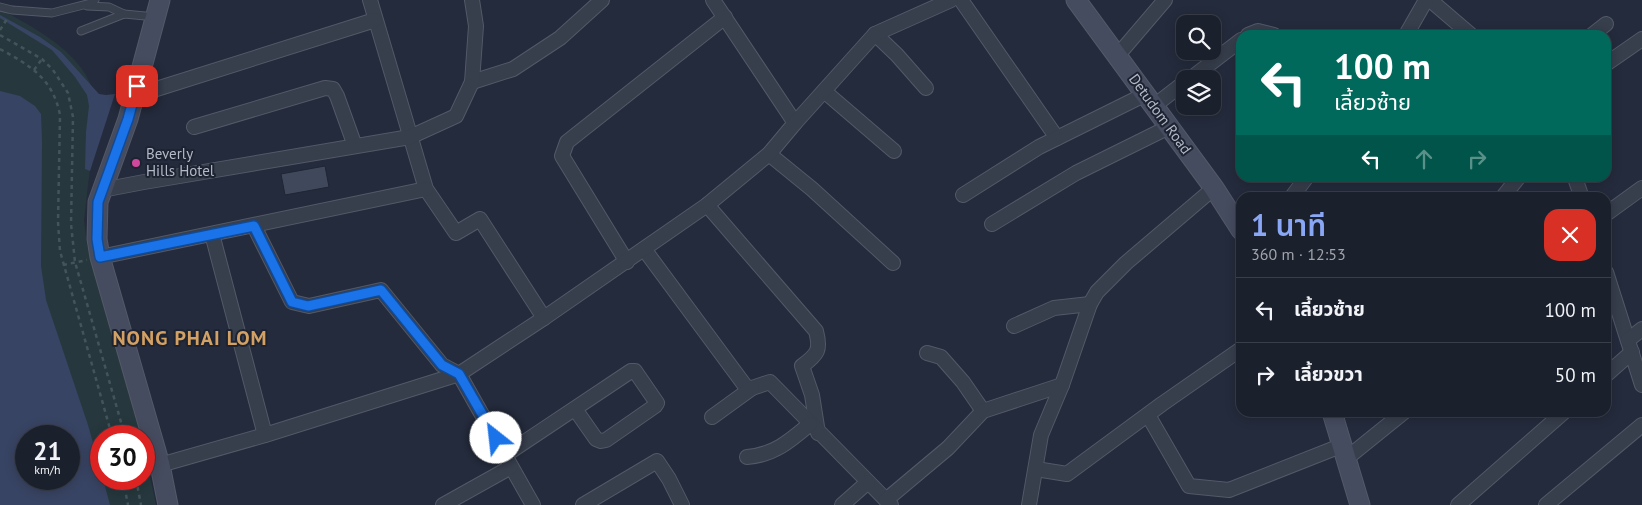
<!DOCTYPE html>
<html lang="th">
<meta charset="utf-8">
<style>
:root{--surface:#1b202d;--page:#282d39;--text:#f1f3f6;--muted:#a0a3aa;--line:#393e49;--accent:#8aa7f6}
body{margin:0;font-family:"PT Sans","Noto Sans Thai",sans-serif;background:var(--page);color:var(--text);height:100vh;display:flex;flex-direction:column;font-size:19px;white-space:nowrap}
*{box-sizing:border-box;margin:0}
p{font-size:16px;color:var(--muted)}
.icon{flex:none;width:28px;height:28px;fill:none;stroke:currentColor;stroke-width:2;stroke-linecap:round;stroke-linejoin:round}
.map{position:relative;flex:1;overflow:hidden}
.details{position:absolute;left:1236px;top:192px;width:375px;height:225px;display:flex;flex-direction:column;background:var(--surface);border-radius:15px;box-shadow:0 2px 12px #0003,0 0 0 1px var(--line)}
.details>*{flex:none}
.guide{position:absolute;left:1236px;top:30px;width:375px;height:152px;border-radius:15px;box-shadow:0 2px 12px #0003,0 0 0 1px var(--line);background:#00695c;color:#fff;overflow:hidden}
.buttons{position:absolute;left:1176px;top:15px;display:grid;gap:10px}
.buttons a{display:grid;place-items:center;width:45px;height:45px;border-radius:10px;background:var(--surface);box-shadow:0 2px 12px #0003,0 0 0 1px var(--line);font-size:25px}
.speed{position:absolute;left:15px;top:425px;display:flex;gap:10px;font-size:25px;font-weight:700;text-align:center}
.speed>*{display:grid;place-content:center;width:65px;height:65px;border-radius:50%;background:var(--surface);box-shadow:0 2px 12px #0003,0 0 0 1px var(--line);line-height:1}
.speed small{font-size:12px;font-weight:400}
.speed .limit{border:8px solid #d22;background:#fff;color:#111}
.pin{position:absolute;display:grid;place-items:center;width:42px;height:42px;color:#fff;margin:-21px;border-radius:10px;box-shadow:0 2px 8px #0006}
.me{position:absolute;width:55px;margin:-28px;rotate:331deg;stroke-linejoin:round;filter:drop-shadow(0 0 4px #0008)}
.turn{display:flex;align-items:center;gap:18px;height:105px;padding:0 15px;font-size:22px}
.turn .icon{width:65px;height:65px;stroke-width:2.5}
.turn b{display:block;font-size:35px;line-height:42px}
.lanes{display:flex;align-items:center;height:48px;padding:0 15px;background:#0003;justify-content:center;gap:25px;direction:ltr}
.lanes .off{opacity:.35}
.round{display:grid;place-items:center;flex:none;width:52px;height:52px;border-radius:15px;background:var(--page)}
.summary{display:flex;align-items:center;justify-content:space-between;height:85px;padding:0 15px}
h1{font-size:30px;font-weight:600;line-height:38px;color:var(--accent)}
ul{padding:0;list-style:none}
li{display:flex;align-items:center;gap:15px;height:65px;padding:0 15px;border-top:1px solid var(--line)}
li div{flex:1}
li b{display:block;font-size:19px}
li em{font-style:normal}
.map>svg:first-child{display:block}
</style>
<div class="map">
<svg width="1642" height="505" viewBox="0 0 1642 505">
<rect width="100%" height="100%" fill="#242b3c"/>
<path fill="#26383d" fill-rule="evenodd" d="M0,9C40,31 92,57 97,108L84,220L87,245L141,436H101V479H144V448L156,505H0ZM26,436H69V479H26Z"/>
<g fill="#384463" fill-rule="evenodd">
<path d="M0,15L40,37L61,52L99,94L106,95L115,94L90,171L85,169L86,132L89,106L87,95L75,77L52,50L0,18Z"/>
<path d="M0,91L20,96L35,106L41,114L42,142L41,266L46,300L88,425L101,471V479H103L110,505H0ZM26,436H69V479H26Z"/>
</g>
<path fill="#40495b" stroke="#1f2533" d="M325,166L329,187L285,195L281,174Z"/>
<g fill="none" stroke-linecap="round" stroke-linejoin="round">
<g stroke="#535967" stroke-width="9">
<g id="lane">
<path d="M87,6L109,7L124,14"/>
<path d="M0,7L12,10L52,13L91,3L95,0"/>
<path d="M81,31L124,14L156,17"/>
</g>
</g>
<g stroke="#535967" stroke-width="16">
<g id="street">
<path d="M370,0L426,189L456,233L480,219L544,318"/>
<path d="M713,0L795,123"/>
<path d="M961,0L1057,138"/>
<path d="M1430,0L1471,35"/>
<path d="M875,34L897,55L926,88"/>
<path d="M1248,35L1258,31L1274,35"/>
<path d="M1406,35L1426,0"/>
<path d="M1592,35L1606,24"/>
<path d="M1118,55L1165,0"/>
<path d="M1606,64L1642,39"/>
<path d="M1190,79L1241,40"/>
<path d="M472,82L513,69L560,38L602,0"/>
<path d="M150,91L375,20"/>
<path d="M824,91L894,151"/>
<path d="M1154,106L1185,82"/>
<path d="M194,127L325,88L333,89L337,96L355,146"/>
<path d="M769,154L812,189L893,263"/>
<path d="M1575,178L1582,198"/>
<path d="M102,190L144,182L410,137L456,116L472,82L476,26L472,0"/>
<path d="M963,195L1039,147L1146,94"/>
<path d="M1291,198L1306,178"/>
<path d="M1502,198L1518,178"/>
<path d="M707,205L816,331C821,350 818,354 802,366L812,395L818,433"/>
<path d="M1606,214L1642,188"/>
<path d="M992,224L1076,173L1169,127"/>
<path d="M254,226L292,302L309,306L381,290L442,365L459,374L533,505"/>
<path d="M212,234L265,435"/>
<path d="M644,249L746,387L752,388L770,382L891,505"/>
<path d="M100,257L426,189"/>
<path d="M627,262L562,156L567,142L725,17"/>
<path d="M1606,272L1642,385"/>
<path d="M1014,326L1054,308L1090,304"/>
<path d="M1628,340L1642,329"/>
<path d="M927,353L941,357L963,382L983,411"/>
<path d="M1606,375L1632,352"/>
<path d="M1148,415L1189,486L1229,490L1343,445"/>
<path d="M712,417L752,388"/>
<path d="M505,455L631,371H635L657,403L655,406L606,440L601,441L596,439L575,409"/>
<path d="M747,457C774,455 790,441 810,424"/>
<path d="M1347,458L1404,412"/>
<path d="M160,465L265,435L459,374L544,318L707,205L769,154L795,123L875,34L951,0"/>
<path d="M1036,469L1067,474L1162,404L1241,349"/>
<path d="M886,500L948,448L983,411L1062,385"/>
<path d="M443,505L511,467"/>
<path d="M583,505L657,461L669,479L682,505"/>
<path d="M842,505L868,482"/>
<path d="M1029,505L1041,435L1062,385L1090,304L1097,292L1126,263L1214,188"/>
<path d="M1458,505L1564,412"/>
<path d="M1546,505L1642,425"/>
</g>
</g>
<g stroke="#535967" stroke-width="21">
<g id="secondary">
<path d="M160,0L128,119L98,202L97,239L100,257L160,465L168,505"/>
<path d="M1076,0L1214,188L1241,230"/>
<path d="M1332,412L1360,505"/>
</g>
</g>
<g stroke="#43555a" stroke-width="2.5" stroke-dasharray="4 4" stroke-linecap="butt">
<path d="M0,30L7,19"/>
<path d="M0,35L42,59L53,70L68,93L73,117L71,224L75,262L125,436"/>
<path d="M0,49C31,66 53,79 60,115L58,222L60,251L112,436"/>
<path d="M34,70L42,59"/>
<path d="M63,265L87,260"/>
<path d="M123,479L128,505"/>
<path d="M136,479L141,505"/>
</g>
<use href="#lane" stroke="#373e4c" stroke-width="7"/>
<use href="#street" stroke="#373e4c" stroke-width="14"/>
<use href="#secondary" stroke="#464c5f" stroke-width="19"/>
</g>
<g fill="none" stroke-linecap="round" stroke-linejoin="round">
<g stroke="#114b97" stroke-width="12">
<path id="route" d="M137,86L128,119L98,202L97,239L100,257L254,226L292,302L308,306L381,290L442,365L459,374L496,438"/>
</g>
<use href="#route" stroke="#1a73e8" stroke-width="9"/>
</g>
<circle fill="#d1479c" stroke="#1d2331" stroke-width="2" cx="136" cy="163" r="5"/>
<g text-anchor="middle" stroke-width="4" stroke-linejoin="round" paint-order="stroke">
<g font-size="15" fill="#b3b9c8" stroke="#1d2331">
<text transform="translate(1160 114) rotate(54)" y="5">Detudom Road</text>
</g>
<g font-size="15" fill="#b3b9c8" stroke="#1d2331" text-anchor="start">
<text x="146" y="159">Beverly<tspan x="146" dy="17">Hills Hotel</tspan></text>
</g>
<g font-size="20" font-weight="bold" letter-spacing="1" fill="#d3a163" stroke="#1d2331">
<text x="190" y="345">NONG PHAI LOM</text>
</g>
</g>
</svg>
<div class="buttons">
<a><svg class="icon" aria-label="search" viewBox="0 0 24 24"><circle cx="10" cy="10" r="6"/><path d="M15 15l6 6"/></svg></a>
<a><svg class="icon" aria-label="layers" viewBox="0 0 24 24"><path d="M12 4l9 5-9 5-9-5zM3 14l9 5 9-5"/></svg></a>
</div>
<div class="speed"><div>21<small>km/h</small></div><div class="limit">30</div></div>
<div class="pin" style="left:137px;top:86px;background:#d93025"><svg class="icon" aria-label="arrive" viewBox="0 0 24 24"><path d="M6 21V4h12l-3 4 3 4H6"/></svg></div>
<svg class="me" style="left:496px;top:438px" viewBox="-20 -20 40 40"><circle r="19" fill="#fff"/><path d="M0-13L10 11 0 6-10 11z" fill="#1a73e8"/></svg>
<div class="guide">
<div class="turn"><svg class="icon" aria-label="left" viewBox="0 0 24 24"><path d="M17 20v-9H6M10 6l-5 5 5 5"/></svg><div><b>100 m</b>เลี้ยวซ้าย</div></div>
<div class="lanes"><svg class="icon" aria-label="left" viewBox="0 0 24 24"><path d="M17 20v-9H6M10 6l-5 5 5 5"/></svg><svg class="icon off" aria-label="ahead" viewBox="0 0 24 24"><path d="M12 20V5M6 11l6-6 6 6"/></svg><svg class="icon off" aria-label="right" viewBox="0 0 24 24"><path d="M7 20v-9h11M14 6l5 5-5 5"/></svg></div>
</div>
<section class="details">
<div class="summary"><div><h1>1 นาที</h1><p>360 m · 12:53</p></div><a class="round" style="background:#d93025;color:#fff"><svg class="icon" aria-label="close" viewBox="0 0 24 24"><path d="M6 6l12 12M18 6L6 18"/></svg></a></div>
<ul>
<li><svg class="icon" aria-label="left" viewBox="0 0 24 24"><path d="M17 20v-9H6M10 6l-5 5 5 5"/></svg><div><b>เลี้ยวซ้าย</b></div><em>100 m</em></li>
<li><svg class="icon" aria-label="right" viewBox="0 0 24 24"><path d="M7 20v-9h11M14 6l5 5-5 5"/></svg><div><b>เลี้ยวขวา</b></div><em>50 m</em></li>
</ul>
</section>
</div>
